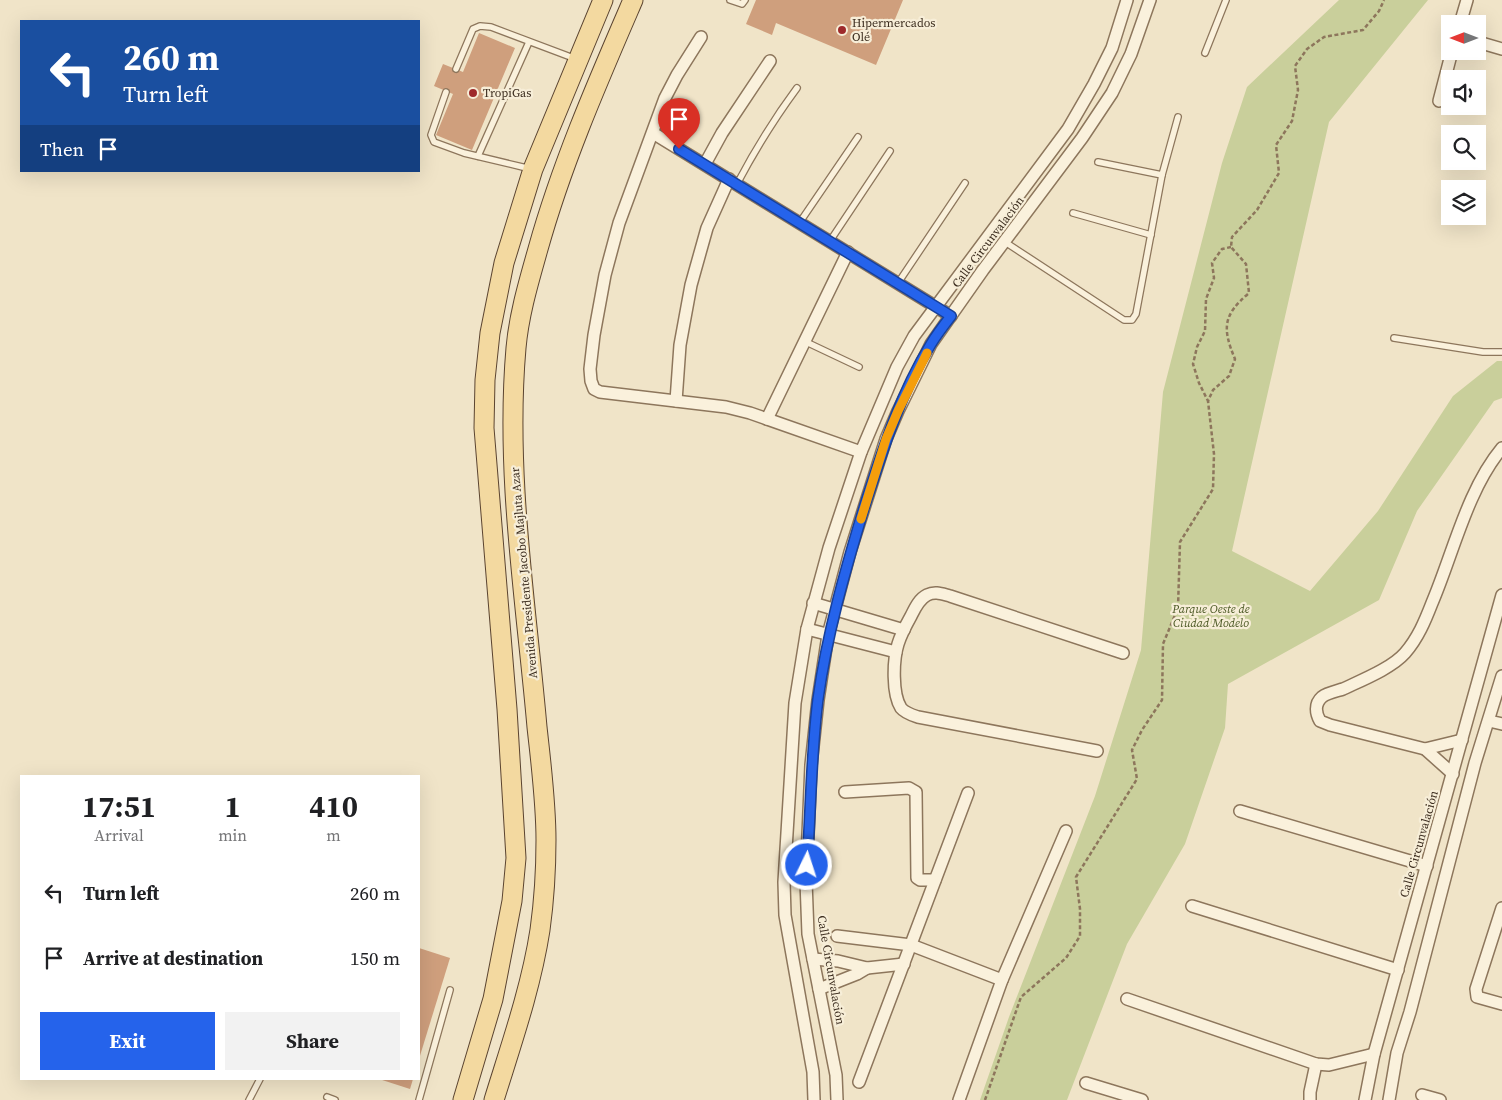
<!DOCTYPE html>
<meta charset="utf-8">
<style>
:root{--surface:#fff;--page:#f2f2f2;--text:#202124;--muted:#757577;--accent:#2563eb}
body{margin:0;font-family:"Source Serif 4",serif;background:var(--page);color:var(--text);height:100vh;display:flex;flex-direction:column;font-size:19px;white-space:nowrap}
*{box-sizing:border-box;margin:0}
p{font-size:16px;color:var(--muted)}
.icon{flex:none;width:28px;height:28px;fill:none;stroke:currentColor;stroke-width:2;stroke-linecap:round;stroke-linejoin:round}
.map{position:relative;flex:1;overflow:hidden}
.sheet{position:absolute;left:20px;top:775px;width:400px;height:305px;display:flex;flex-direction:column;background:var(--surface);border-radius:0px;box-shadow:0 5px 20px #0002}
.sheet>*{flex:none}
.hud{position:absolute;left:20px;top:20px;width:400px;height:152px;border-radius:0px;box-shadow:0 5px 20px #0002;background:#1a4fa0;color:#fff;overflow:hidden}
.needle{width:32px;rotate:270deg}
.tools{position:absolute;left:1441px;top:15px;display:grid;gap:10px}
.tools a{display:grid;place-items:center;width:45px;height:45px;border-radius:0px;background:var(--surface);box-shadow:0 5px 20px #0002;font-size:25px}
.pin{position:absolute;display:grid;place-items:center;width:42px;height:42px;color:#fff;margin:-51px -21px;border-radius:50% 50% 50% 0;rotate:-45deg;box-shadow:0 0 5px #0007}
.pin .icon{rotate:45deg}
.me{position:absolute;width:55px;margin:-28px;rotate:4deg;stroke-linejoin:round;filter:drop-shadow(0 0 4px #0008)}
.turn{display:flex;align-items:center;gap:18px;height:105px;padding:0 20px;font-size:22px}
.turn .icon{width:65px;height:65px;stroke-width:2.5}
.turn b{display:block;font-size:35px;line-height:42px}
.then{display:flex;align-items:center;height:48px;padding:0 20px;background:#0003;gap:10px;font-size:19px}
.eta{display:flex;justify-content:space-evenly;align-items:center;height:85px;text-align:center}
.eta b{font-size:30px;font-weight:700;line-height:35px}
.action{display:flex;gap:10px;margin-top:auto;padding:10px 20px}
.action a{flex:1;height:58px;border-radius:0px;background:var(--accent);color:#fff;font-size:20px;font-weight:700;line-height:58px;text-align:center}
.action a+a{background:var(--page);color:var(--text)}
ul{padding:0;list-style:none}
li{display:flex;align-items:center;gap:15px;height:65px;padding:0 20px}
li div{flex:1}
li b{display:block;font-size:19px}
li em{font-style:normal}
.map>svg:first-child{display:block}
</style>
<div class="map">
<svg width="1502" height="1100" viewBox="0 0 1502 1100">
<rect width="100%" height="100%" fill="#f0e4c8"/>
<path fill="#c9cf9b" d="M1339,0H1428L1329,122L1232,551L1310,591L1378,511L1453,396L1497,361H1502V398L1494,401L1417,511L1379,600L1228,684L1225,728L1185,844L1127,944L1067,1100H980L1009,1017L1095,796L1141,650L1163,392L1222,163L1247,87Z"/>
<g fill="#cf9f7d">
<path d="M756,0H903L876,65L776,23L772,35L746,24Z"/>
<path d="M479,33L515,48L472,150L436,135L453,94L434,86L443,64L463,72Z"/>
<path d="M419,948L450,958L419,1059Z"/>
<path d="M379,1079H413L410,1089Z"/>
</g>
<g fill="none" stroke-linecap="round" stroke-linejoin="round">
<g stroke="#8d765c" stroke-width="8">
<g id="lane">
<path d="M730,0L742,4L745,0"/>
<path d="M1205,53L1226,0"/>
<path d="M456,69L473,29L480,26L491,27L576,59"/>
<path d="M446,92L431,135L434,142L464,153L531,169"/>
<path d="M478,156L529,42"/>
<path d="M1098,162L1162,175"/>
<path d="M737,184C755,150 774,119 797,88"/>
<path d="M1073,213L1151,235"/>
<path d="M800,222L858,137"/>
<path d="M830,241L890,151"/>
<path d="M1005,242L1124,320H1132L1136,314L1162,175L1178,117"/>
<path d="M898,283L965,183"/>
<path d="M1394,338L1483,352H1502"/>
<path d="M804,341L859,367"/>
<path d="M327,1097L335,1100"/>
<path d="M249,1100L260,1079"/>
<path d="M419,1100L450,990"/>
</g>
</g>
<g stroke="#8d765c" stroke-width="14">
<g id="street">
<path d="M1460,24L1467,0"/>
<path d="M701,37L677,75L665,98L619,223L605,275L594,335L590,369L591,381L594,389L600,392L726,407L750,413L861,452"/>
<path d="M1478,42L1502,49"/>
<path d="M1439,101L1452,51"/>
<path d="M653,133L951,316"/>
<path d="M705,164L722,133L770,61"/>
<path d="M676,401L680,345L691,285L707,228L729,179"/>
<path d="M767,419L848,252"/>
<path d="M813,603L904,630"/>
<path d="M807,629L896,652"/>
<path d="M1489,721L1502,724"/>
<path d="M1462,740L1425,749L1330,725L1320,721C1316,714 1314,704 1322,697C1327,693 1337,691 1343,689C1362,680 1392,668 1405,653C1418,638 1425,621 1432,603C1453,554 1467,490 1502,448"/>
<path d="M1425,749L1453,774"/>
<path d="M1097,751L918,717C912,715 905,713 901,708C892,694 893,660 898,644C901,634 906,625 911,616C915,608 919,599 927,595C935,591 942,594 950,596L1123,653"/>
<path d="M845,792L909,788L916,792L917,878L920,880H935"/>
<path d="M1240,811L1427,866"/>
<path d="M1192,906L1398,970"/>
<path d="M1502,908L1476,989L1477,997L1502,1004"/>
<path d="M837,936L911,945L1002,980"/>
<path d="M813,959L838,961L867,968L904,964"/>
<path d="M819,989L857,974L867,968"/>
<path d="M1127,999L1316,1064L1329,1065L1374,1054"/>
<path d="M859,1082L968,793"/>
<path d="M1086,1083L1142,1100"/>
<path d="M1422,1095L1440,1100"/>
<path d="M814,1100L813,1072L808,1044L785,915L784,882L795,703L807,629L829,548L861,452L897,367L914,336L1068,129L1094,84L1112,48L1127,0"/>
<path d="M837,1100L836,1075L808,934L806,881L811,765L818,700L828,635L850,552L886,439L898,411L931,344L983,270L1082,138L1112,93L1131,54L1150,0"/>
<path d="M959,1100L1002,980L1066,831"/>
<path d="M1310,1100V1092L1316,1064"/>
<path d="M1365,1100L1374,1054L1502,595"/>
<path d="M1389,1100L1397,1053L1410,1012L1475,763L1502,676"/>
</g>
</g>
<g stroke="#5b4430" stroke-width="21">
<g id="primary">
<path d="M463,1100L493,999L512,901L516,858L507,709L484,428L485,380L490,333L504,263L533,169L603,0"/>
<path d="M494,1100C511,1045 531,988 540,930C544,901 546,869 546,840C546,802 541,764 537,727C526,601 505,474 516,348C519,314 529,281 538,249C562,163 598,81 633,0"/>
</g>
</g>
<g stroke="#8d765c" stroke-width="2.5" stroke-dasharray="4 2.5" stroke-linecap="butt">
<path d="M1231,247L1222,249L1212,263L1214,278L1206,299L1205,331L1197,347L1193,364L1199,383L1208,401L1213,390L1229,376L1235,359C1222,328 1223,315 1249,293L1246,264L1231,247L1232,237L1257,210L1279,173L1276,145L1292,121L1298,90L1295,66L1307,49L1324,37L1363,30L1379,11L1384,0"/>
<path d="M985,1100L1021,997L1066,958L1080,936V909L1076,877L1137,779L1132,750L1142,730L1162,700L1163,644L1178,608L1180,542L1213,489L1214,454L1208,401"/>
</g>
<use href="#lane" stroke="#faf1dc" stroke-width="5.5"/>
<use href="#street" stroke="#faf1dc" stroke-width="11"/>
<use href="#primary" stroke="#f3d9a0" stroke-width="19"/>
</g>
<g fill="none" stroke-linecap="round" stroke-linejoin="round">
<g stroke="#184099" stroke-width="12">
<path id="route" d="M679,149L951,316C944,325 937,334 931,344C900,394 882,452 864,508C845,571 827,634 818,699C811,754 811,810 807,865"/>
</g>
<use href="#route" stroke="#2563eb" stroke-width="9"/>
<path stroke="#f59e0b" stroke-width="9" d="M861,519L886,439L898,411L927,353"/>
</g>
<g fill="#9e2a2b" stroke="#f7eed8" stroke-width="2">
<circle cx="842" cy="30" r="5"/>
<circle cx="473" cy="93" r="5"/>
</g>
<g text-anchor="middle" stroke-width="4.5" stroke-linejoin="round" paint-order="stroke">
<g font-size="12" fill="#3d2e20" stroke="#f7eed8" text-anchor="start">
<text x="852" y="27">Hipermercados<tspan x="852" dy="14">Olé</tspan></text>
<text x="483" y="97">TropiGas</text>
</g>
<g font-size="12" fill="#3d2e20" stroke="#f7eed8">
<text transform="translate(988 242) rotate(-53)" y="4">Calle Circunvalación</text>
<text transform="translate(524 573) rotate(-95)" y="4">Avenida Presidente Jacobo Majluta Azar</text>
<text transform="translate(1419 844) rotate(-74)" y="4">Calle Circunvalación</text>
<text transform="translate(831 970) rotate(80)" y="4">Calle Circunvalación</text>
</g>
<g font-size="12" font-style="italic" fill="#4d5a26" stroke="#f7eed8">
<text x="1211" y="613">Parque Oeste de<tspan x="1211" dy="14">Ciudad Modelo</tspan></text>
</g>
</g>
</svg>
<div class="tools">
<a><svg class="needle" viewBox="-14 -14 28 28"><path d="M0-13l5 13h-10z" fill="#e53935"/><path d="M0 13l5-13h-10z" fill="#757577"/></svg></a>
<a><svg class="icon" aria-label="sound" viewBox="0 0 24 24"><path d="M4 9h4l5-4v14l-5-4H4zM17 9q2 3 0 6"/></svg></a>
<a><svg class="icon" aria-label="search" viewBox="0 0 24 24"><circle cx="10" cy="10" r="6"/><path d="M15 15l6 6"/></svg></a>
<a><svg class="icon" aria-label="layers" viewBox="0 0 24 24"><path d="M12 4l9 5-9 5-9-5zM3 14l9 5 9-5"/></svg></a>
</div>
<div class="pin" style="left:679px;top:149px;background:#d93025"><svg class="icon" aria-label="arrive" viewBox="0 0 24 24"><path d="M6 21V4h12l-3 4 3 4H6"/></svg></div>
<svg class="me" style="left:807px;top:865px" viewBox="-20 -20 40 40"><circle r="17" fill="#2563eb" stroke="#fff" stroke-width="3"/><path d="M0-11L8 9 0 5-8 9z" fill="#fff"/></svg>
<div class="hud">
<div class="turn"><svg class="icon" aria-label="left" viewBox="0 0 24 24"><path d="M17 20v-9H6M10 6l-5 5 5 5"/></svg><div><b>260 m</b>Turn left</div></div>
<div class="then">Then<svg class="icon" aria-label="arrive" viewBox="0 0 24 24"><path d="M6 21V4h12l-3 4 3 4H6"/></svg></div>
</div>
<section class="sheet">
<div class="eta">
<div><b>17:51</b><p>Arrival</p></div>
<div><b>1</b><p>min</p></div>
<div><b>410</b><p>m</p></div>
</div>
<ul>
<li><svg class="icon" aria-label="left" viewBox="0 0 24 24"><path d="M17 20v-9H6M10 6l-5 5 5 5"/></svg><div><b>Turn left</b></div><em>260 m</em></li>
<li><svg class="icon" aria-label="arrive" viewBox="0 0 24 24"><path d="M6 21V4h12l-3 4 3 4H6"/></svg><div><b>Arrive at destination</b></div><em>150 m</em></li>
</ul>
<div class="action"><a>Exit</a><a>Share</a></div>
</section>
</div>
